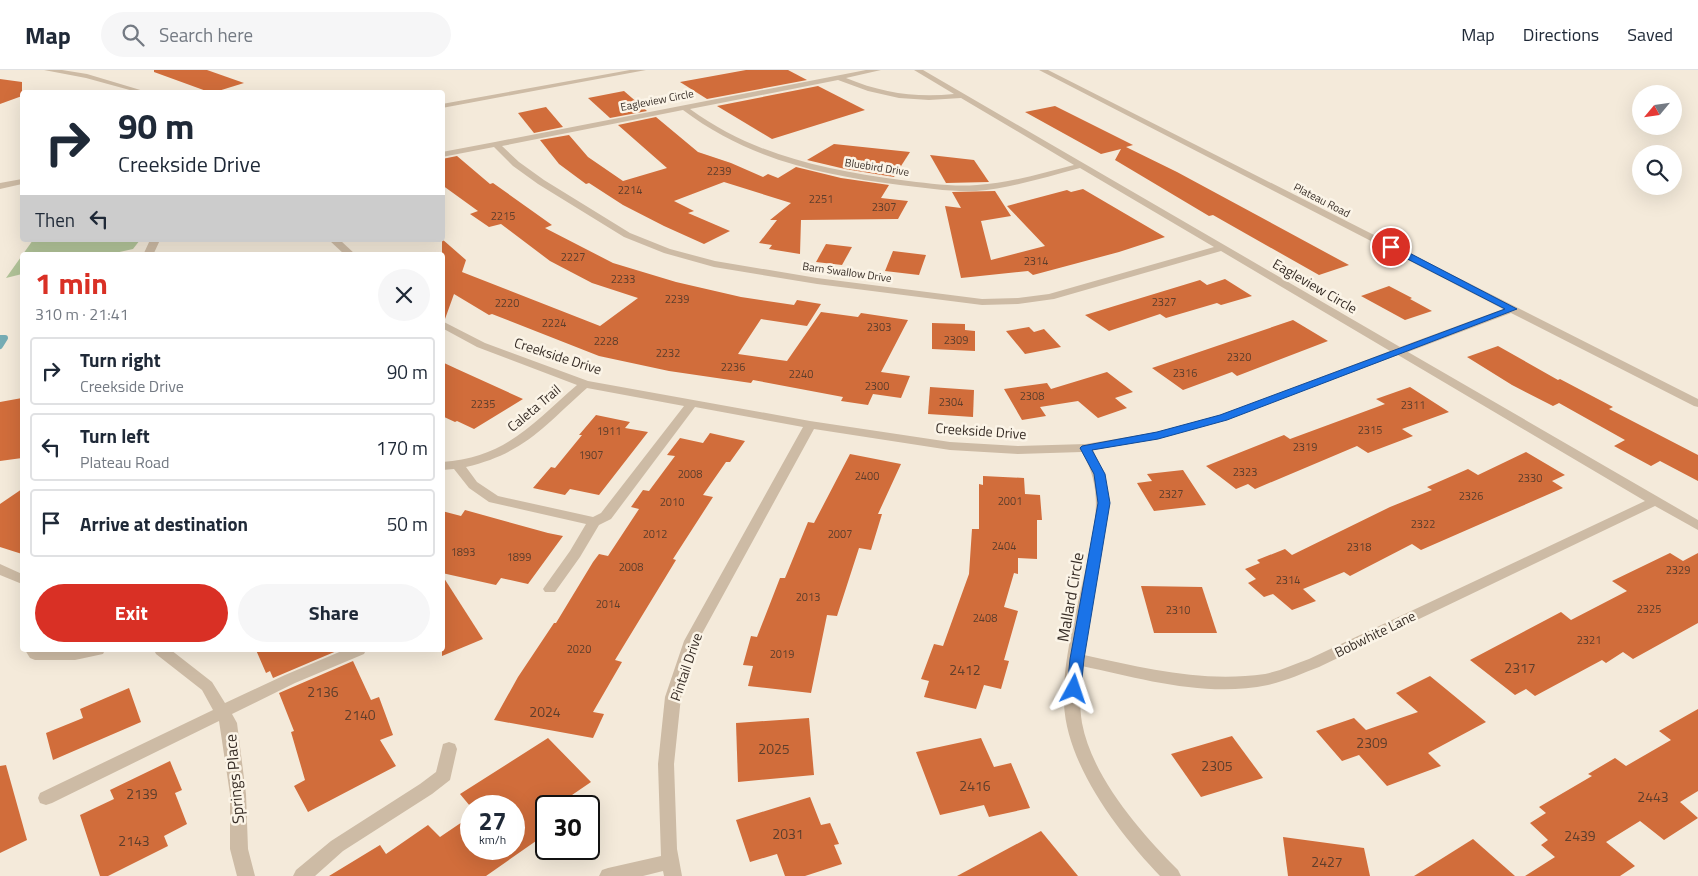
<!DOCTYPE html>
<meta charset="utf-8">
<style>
:root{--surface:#fff;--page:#f6f6f7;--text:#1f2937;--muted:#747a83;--line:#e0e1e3;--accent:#d93025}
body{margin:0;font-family:"Titillium Web",sans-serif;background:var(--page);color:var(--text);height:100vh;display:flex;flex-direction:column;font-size:19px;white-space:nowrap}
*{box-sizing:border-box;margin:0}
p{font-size:16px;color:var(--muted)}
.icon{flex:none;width:28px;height:28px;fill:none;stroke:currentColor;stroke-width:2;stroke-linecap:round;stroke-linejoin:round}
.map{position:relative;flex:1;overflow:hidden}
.side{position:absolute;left:20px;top:182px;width:425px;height:400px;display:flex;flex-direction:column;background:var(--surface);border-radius:5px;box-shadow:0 5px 20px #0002}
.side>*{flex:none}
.top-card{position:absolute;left:20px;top:20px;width:425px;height:152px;border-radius:5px;box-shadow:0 5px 20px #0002;background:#fff;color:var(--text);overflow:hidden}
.needle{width:32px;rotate:241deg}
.tools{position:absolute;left:1632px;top:15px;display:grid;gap:10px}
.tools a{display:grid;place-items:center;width:50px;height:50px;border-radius:50%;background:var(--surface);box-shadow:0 5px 20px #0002;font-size:25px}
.speed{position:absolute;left:460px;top:725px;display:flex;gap:10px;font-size:25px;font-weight:700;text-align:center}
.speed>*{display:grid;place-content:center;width:65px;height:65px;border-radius:50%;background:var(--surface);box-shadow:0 5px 20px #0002;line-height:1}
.speed small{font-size:12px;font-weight:400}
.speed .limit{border:2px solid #111;border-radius:8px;background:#fff;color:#111}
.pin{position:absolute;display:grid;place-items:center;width:42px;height:42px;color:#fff;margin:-21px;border:2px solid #fff;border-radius:50%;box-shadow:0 1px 5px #0007}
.me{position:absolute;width:55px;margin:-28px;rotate:5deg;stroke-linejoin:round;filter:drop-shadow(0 0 4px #0008)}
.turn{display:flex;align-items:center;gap:18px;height:105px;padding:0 15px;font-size:22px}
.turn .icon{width:65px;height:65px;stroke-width:2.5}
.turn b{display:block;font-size:35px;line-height:42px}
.then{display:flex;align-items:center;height:48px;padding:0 15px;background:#0003;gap:10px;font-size:19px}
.round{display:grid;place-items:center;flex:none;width:52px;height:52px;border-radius:26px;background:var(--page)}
.headline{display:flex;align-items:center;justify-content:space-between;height:85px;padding:0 15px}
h1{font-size:30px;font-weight:700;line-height:38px;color:var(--accent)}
.button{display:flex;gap:10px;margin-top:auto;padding:10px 15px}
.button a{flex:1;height:58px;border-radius:30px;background:var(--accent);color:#fff;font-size:20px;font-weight:700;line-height:58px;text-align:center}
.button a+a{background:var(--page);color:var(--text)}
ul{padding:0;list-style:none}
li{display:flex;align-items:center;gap:15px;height:68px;margin:0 10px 8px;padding:0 5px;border:2px solid var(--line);border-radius:5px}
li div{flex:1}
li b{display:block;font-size:19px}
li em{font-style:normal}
header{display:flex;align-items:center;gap:30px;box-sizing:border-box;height:70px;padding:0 25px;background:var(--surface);border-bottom:1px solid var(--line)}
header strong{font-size:24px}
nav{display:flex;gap:28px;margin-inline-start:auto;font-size:18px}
.search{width:350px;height:45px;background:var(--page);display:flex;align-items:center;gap:12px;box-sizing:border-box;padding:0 18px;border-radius:28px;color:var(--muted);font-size:19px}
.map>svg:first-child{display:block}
</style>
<header>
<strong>Map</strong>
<div class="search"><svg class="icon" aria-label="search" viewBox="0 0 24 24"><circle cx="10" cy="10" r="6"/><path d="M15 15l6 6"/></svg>Search here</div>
<nav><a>Map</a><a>Directions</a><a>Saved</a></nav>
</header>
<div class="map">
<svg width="1698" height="806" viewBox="0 0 1698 806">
<rect width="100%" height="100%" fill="#f4eada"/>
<path fill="#b2c499" d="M33,170H140L133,179L106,185H22V204L6,208Z"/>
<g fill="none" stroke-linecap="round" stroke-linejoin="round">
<path stroke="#76acb4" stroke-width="6" d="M0,268H5L0,276"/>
</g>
<g fill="#d16d3b">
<path d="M154,0H207L244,13L215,22H209L154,2Z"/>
<path d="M746,0H788L807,10L707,29L680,12Z"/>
<path d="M0,9L22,12V26L0,34Z"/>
<path d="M818,16L865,40L772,69L717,36Z"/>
<path d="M624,21L647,41L610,48L588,28Z"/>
<path d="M1055,36L1133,75L1126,77L1177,102L1349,195L1319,205L1213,145L1209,146L1115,90L1121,79L1101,84L1025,42Z"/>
<path d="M546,37L563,57L534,63L518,43Z"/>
<path d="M656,47L698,82L731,93L763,107L768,104L778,108L796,97L841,108L889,115L881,128L908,131L898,149L801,150L800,184L769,179L772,175L759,173L777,150H770L791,133L724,112L674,131L694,141L688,143L730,161L704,174L664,156L623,135L589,113L586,114L559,94L540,70L569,65L588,87L623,111L667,98L618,55Z"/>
<path d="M834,74L910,82L894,107L845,99L807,90Z"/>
<path d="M930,85L974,90L989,112L946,113Z"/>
<path d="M457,86L490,114L493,113L552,155L545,158L613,193L676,212L741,227L794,235L797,230L821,234L807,256L761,249L738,284L787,291L821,242L858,247L861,243L908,250L881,302L910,306L901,328L873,324L868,335L841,331L843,327L753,310L751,313L669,301L599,286L492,244L489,245L454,224L445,249L442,248V169L466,190L462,202L600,256L638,228L592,213L550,191L501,154L489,157L470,144L478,141L442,115V89Z"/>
<path d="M1083,119L1165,167L1119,182L1033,205L1028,201L961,208L945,136L961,138L952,122L995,121L1011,146L981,151L991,190L1045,176L1007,136L1067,120L1071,122Z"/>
<path d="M826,174L852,177L842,195L816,192Z"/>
<path d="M893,181L926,185L919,205L885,201Z"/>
<path d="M1225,209L1252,226L1221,235L1217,233L1166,248L1160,244L1109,261L1085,245L1200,210L1207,215Z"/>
<path d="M1389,216L1412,228L1410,229L1432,241L1405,250L1361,226Z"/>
<path d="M1293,250L1328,271L1237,306L1232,302L1183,320L1152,298Z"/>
<path d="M932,253L965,254V260L975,261V281L932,279Z"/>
<path d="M1029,257L1034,262L1044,259L1061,277L1025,284L1006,261Z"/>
<path d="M1498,276L1558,310L1560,309L1613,337L1609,339L1698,385V411L1660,391L1651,396L1614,376L1625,370L1559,333L1553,336L1512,315L1467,287Z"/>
<path d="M442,292L457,299L523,329L474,359L457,351L455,352L442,346Z"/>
<path d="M1107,302L1133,322L1115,328L1127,338L1098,348L1078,331L1040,337L1046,346L1022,350L1004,319L1047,313L1051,319Z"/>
<path d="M930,317L974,320L973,347L928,344Z"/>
<path d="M1410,317L1449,342L1402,359L1413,366L1368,383L1357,376L1255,419L1248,414L1236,419L1206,396L1284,365L1290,369L1385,334L1376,329Z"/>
<path d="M22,328V388L0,391V332Z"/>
<path d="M596,345L630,352L625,358L648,362L599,425L570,419L565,425L533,418L551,397L555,398L582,365H579Z"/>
<path d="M710,363L745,371L730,392H726L703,425L713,427L673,489L676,490L615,590L622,592L593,642L604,644L593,668L494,650L518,607L554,553H556L593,492L599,484L608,486L639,439L631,437L643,420L649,421L675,386L667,385L680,368L703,373Z"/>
<path d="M1526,382L1565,405L1552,411L1563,418L1421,480L1412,474L1350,506L1344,502L1303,519L1316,531L1292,540L1273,524L1264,527L1248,513L1256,509L1245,499L1260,493L1257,490L1285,479L1292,485L1390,437L1432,420L1427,417L1468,399L1478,405Z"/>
<path d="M850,384L901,394L878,444H882L871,480L859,478L837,546L827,545L811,623L748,616L753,596L743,595L751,566L757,567L780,508H785L808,452L814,453Z"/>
<path d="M1183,400L1206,435L1154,441L1137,413L1152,411L1147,404Z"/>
<path d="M983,406L1024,408L1025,424L1040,425L1042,450H1037V489L1018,488V504L1014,503L1004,537L1018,541L1004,590L1009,591L1001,619L984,615L976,639L924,627L929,611L921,609L934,574L943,576L969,504L972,459H979V414L983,415Z"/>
<path d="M22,419V484L0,477V434Z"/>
<path d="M465,440L548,463L563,466L528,514L501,508L496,515L442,503V441L461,446Z"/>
<path d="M1670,483L1683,491L1698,483V553L1633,589L1623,582L1606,593L1602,590L1535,626L1526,619L1515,625L1470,590L1561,542L1571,550L1627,521L1612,511Z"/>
<path d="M442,505L483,569L442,586Z"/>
<path d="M1141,516L1202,517L1217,563H1154Z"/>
<path d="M256,580H339L273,608L270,601L266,603Z"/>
<path d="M353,591L371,630L379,627L393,665L380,670L396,696L308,742L294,716L305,710L291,662L294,661L279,623Z"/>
<path d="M1430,606L1486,652L1428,683L1441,696L1387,716L1359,685L1342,691L1316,661L1354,648L1366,660L1418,642L1396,623Z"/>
<path d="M129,618L141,652L53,690L46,663L83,648L80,639Z"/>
<path d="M1698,639V721L1680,732L1698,748L1664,770L1640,751L1606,772L1635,796L1620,806H1525L1555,787L1541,775L1548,770L1530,753L1546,743L1539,737L1592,706L1588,704L1615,688L1626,696L1671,670L1659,661Z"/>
<path d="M809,648L814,705L738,712L736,653Z"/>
<path d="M1232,666L1263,708L1201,727L1171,684Z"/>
<path d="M548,668L591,712L572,725L583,736H546V764L486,806H329L380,775L386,784L428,755L440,767L471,746V779H514V736H470L460,724Z"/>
<path d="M981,668L994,697L1011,693L1030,738L989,747L984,735L940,745L916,682Z"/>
<path d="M170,691L182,720L175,723L187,754L164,766L168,776L108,806H100L80,745L114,729L110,720Z"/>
<path d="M6,695L27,770L0,783V696Z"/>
<path d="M810,727L821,755L830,753L839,774L834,775L842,794L805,806H785L777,784L750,792L736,750Z"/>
<path d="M1041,761L1078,806H957Z"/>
<path d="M1283,767L1364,778L1370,806H1288Z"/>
<path d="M1473,769L1515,806H1414Z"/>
</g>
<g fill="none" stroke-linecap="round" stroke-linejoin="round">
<g fill="#cdbba5" fill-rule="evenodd">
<path d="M44,0H62L87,4L147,22H137L86,8Z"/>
<path d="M630,0H646L442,38V34Z"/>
<path d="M866,0H881L846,8C882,23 916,28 954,24L914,0H923L1400,277L1503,239L1039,0H1048L1698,329V337L1694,336L1511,243L1408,282L1698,450V460L1655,436L1319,597C1303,603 1286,611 1268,615C1207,628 1142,609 1082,596C1080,615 1079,634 1082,653C1092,707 1141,763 1178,800L1181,806H1160C1119,763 1067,696 1064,634C1062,589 1079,532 1088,488C1096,448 1103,419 1082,382L1018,384L950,380L814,359L698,571L681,627L674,694L677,779L682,806H664L663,801L643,806H599L602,800L608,798L661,786L658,694L665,627L684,571L803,357L695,337L611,449L599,455L580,487L555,522H545L543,519L545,516L570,481L586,454L489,432L469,418L454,399L442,400V392C506,388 533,353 577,315L477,277L442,258V251L485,273L588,311L810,351L950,372L1018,376L1086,374L1157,362L1220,345L1390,281L1221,181L1054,229L1018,234L982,235L817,214L714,197L664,183L624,167L538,114L513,96L494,77L442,87V82L495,72ZM838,10L868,21L899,28L929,30L961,28L1074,95C1042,103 1010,113 977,115C952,117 926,113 901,110C825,100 753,85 690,39ZM683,40C748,89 820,105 900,115C925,118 951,122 976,121C1011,118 1046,107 1080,98L1214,177L1049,224L1018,228L982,229L817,208L715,191L670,179L630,163L544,110L519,92L502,76ZM1398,285L1645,431L1309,589C1295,594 1280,601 1265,604C1202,613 1145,598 1084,585L1109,437L1105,405L1093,380L1158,369L1228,349ZM587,318L684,336L601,443L593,447L498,426L477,412L466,397C525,383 544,356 587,318Z"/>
<path d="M22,109V114L0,119V113Z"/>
<path d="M150,170H160L154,183L155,185H145L144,183Z"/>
<path d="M329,170H340L356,185H345Z"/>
<path d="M0,494L22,504V514L0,505Z"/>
<path d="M25,580H105L103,584L75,590H35L30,588Z"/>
<path d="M154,580H171L212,612L225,633L285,605L344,580H366L364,584L295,613L232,644L237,653L246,724L248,779L255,806H237L230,779V724L219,651L52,733L46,735L40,733L38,728L40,723L213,640L202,620L156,584Z"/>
<path d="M449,672L455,674L457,679L450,710L432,724L343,781L315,806H293L296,800L331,771L420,714L436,702L443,674Z"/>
</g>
</g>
<path fill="#1a73e8" stroke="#114b97" d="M1388,175H1394L1517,239L1227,350L1158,369L1092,380L1105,404L1110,433L1084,589L1081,619L1079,623L1074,624L1069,623L1067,619L1070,589L1098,433L1094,404L1080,378L1082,376L1157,362L1220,345L1505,239L1388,179Z"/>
<g text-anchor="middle" stroke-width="5" stroke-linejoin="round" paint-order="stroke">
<g font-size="11" fill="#382e27" stroke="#fbf4e7">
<text transform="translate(657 30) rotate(-11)" y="4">Eagleview Circle</text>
<text transform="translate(877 97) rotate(9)" y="4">Bluebird Drive</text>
<text transform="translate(1322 130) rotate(27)" y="4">Plateau Road</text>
<text transform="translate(847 202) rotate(8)" y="4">Barn Swallow Drive</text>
</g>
<g font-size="11" fill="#5e3e2c">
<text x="719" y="105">2239</text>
<text x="630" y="124">2214</text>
<text x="821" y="133">2251</text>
<text x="884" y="141">2307</text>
<text x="503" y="150">2215</text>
<text x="573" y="191">2227</text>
<text x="1036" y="195">2314</text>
<text x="623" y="213">2233</text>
<text x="677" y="233">2239</text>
<text x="1164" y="236">2327</text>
<text x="507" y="237">2220</text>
<text x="554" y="257">2224</text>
<text x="879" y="261">2303</text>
<text x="956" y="274">2309</text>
<text x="606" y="275">2228</text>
<text x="668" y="287">2232</text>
<text x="1239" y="291">2320</text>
<text x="733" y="301">2236</text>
<text x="1185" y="307">2316</text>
<text x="801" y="308">2240</text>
<text x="877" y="320">2300</text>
<text x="1032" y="330">2308</text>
<text x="951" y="336">2304</text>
<text x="483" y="338">2235</text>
<text x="1413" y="339">2311</text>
<text x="1370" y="364">2315</text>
<text x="609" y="365">1911</text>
<text x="1305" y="381">2319</text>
<text x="591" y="389">1907</text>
<text x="1245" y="406">2323</text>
<text x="690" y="408">2008</text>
<text x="867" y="410">2400</text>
<text x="1530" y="412">2330</text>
<text x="1171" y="428">2327</text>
<text x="1471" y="430">2326</text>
<text x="1010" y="435">2001</text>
<text x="672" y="436">2010</text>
<text x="1423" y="458">2322</text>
<text x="655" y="468">2012</text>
<text x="840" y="468">2007</text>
<text x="1004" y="480">2404</text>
<text x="1359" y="481">2318</text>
<text x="463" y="486">1893</text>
<text x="519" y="491">1899</text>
<text x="631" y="501">2008</text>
<text x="1678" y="504">2329</text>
<text x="1288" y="514">2314</text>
<text x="808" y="531">2013</text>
<text x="608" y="538">2014</text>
<text x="1649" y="543">2325</text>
<text x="1178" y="544">2310</text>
<text x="985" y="552">2408</text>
<text x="1589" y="574">2321</text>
<text x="579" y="583">2020</text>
<text x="782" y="588">2019</text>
</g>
<g font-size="14" fill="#382e27" stroke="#fbf4e7">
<text transform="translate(1315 216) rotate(30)" y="5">Eagleview Circle</text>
<text transform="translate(558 286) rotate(18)" y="5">Creekside Drive</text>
<text transform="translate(534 338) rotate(-40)" y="5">Caleta Trail</text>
<text transform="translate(981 361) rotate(4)" y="5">Creekside Drive</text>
<text transform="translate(1375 564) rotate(-26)" y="5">Bobwhite Lane</text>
<text transform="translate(686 597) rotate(-71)" y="5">Pintail Drive</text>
</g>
<g font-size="14" fill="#5e3e2c">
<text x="1520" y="603">2317</text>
<text x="965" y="605">2412</text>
<text x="323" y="627">2136</text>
<text x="545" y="647">2024</text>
<text x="360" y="650">2140</text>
<text x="1372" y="678">2309</text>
<text x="774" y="684">2025</text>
<text x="1217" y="701">2305</text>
<text x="975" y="721">2416</text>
<text x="142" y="729">2139</text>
<text x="1653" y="732">2443</text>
<text x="788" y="769">2031</text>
<text x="1580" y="771">2439</text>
<text x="134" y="776">2143</text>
<text x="1327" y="797">2427</text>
</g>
<g font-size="16" fill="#382e27" stroke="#fbf4e7">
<text transform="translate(1070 527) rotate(-80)" y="6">Mallard Circle</text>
<text transform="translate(234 709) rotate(-95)" y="6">Springs Place</text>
</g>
</g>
</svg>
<div class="tools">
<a><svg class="needle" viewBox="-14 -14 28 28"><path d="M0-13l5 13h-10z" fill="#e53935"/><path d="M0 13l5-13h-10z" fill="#747a83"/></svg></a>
<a><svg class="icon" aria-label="search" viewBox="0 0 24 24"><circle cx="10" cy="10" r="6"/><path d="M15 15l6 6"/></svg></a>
</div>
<div class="speed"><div>27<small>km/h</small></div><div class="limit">30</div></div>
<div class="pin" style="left:1391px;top:177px;background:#d93025"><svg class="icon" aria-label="arrive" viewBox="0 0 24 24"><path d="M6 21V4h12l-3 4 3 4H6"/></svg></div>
<svg class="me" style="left:1074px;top:619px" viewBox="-20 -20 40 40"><path d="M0-17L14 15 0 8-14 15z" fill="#1a73e8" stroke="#fff" stroke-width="4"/></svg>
<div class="top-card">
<div class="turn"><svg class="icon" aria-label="right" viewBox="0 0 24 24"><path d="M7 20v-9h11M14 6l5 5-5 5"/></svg><div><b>90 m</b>Creekside Drive</div></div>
<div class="then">Then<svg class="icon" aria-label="left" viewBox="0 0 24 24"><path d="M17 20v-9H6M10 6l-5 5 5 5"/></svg></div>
</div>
<section class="side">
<div class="headline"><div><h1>1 min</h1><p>310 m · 21:41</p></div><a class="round"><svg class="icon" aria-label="close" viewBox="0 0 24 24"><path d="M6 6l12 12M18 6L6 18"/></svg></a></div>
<ul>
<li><svg class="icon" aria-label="right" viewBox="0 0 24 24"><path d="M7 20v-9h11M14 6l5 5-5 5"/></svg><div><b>Turn right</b><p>Creekside Drive</p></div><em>90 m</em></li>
<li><svg class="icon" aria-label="left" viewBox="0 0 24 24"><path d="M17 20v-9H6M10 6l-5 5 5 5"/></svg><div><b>Turn left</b><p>Plateau Road</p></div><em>170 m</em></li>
<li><svg class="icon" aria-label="arrive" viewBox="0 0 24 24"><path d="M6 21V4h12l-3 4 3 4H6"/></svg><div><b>Arrive at destination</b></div><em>50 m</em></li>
</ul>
<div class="button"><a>Exit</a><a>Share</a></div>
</section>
</div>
